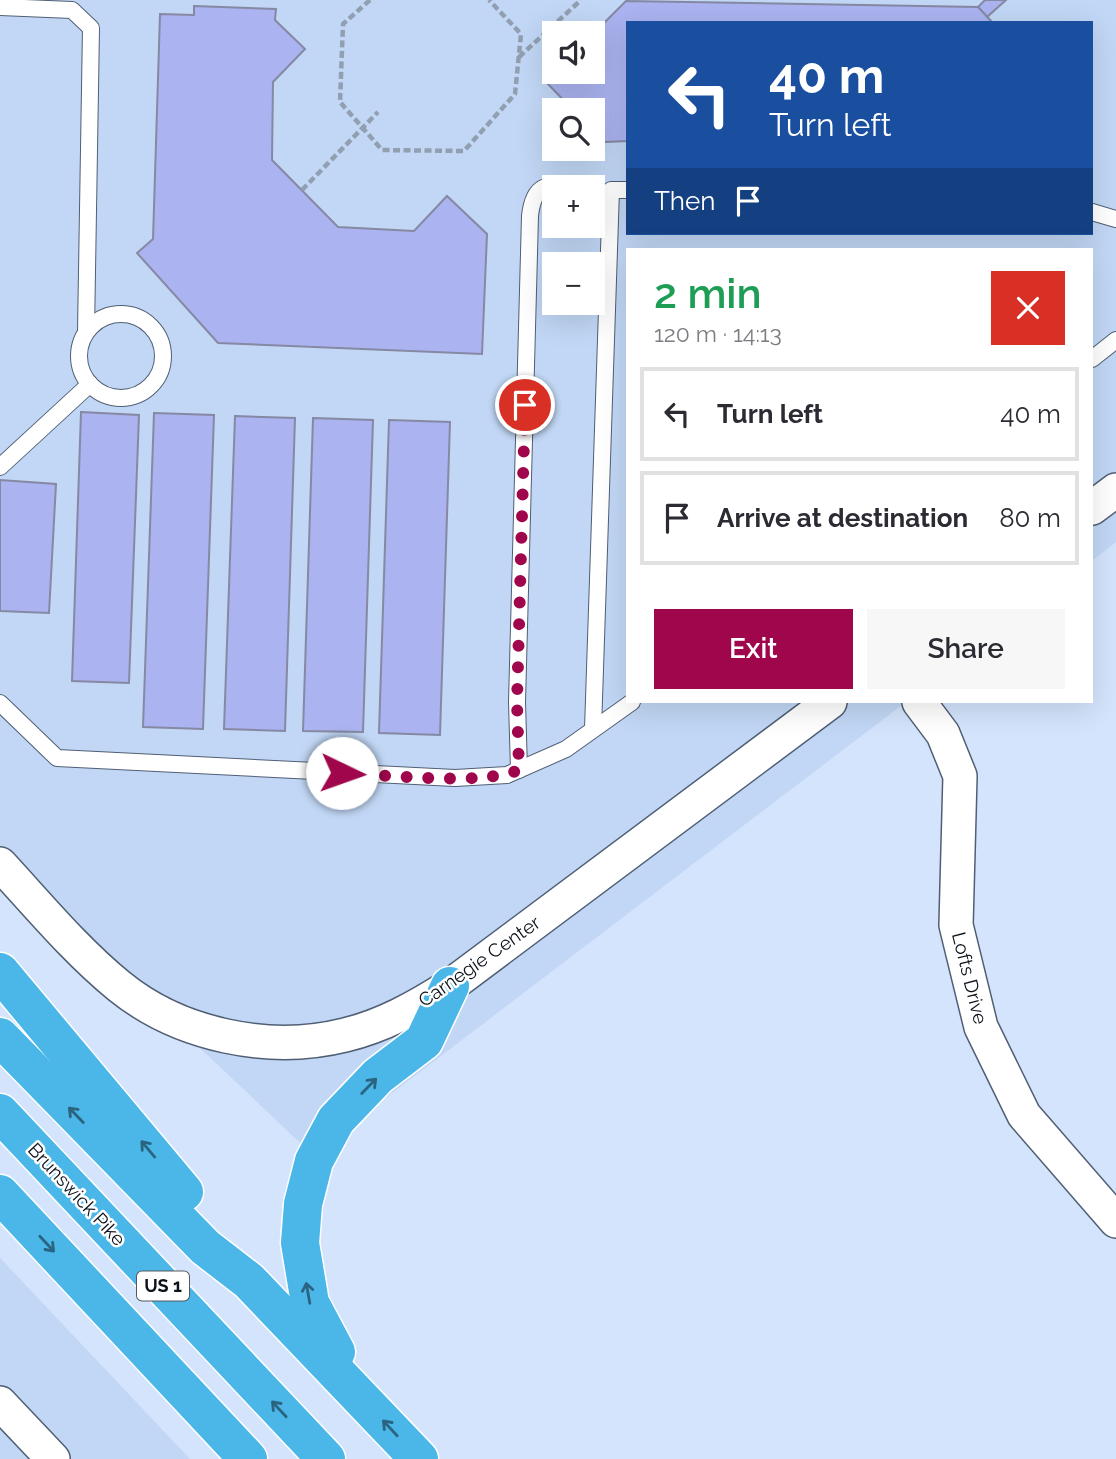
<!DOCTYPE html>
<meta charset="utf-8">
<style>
:root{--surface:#fff;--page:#f7f7f7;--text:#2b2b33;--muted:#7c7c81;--line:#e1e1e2;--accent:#9f064b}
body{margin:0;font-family:Raleway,sans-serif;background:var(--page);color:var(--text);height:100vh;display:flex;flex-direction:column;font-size:26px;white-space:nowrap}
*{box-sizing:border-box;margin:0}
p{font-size:23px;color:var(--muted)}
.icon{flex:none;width:38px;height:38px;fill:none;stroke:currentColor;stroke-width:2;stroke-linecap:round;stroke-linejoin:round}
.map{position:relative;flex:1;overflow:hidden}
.panel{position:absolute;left:626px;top:248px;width:467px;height:455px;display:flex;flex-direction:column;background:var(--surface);border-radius:0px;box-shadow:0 7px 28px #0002}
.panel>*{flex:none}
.guide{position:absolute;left:626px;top:21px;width:467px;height:214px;border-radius:0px;box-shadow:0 7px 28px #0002;background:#1a4fa0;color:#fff;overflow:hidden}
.fabs{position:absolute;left:542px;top:21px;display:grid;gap:14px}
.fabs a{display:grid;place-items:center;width:63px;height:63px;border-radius:0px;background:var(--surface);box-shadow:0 7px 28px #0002;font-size:35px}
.pin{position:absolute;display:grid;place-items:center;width:60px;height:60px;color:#fff;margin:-30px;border:4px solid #fff;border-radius:50%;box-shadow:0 2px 7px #0007}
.me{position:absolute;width:77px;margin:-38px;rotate:93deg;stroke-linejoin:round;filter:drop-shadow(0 0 5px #0008)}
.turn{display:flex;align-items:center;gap:24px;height:147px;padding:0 28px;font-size:32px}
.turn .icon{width:91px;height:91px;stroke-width:2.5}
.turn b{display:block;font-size:49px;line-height:60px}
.then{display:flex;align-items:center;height:66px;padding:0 28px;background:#0003;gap:14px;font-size:26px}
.round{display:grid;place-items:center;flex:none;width:74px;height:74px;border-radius:0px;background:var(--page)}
.head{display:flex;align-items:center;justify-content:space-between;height:119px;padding:0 28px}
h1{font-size:42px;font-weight:600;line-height:52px;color:#1e9e55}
.primary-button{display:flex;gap:14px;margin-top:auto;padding:14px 28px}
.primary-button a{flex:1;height:80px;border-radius:0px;background:var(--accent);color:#fff;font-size:28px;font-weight:600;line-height:80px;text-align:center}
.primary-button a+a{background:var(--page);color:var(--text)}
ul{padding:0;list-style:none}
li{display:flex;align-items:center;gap:21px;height:94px;margin:0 14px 10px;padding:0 14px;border:4px solid var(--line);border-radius:0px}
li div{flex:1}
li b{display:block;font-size:26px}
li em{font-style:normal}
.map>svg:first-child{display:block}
</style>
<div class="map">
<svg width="1116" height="1459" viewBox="0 0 1116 1459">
<rect width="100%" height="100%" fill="#d3e4fc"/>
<g fill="#c1d7f5" fill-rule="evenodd">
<path d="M0,0H1116V542L1092,561V250H628V702H906L312,1154L0,859ZM628,23H1092V233H628ZM555,33H593V72H555ZM555,110H593V149H555ZM555,187H593V226H555ZM555,264H593V303H555Z"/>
<path d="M0,1258L190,1459H0Z"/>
</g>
<g fill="#abb3f0" stroke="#8589a3" stroke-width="2">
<path d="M985,0H1006L987,17L978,7Z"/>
<path d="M626,1L978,7L993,23H628V141L605,142L593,130V110H573L546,82L556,72H593V34Z"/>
<path d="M194,6L276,9L275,20L305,49L273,82L272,160L338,227L414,231L447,196L487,234L482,354L218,343L137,253L153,239L160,14L194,15Z"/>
<path d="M81,412L139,415L129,683L72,681Z"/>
<path d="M154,413L214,415L203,729L143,727Z"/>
<path d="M235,416L295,418L285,731L224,729Z"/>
<path d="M313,418L373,420L363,732L303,731Z"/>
<path d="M389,420L450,422L440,735L379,733Z"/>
<path d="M0,480L56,484L49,613L0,611Z"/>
</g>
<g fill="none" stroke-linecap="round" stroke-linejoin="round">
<g stroke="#505f74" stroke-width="18">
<g id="service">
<path d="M0,7L72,10L91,28L86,332"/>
<path d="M1092,212L1116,219"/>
<circle cx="121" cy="356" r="42"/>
<path d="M1092,359L1116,340"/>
<path d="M0,467L90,384"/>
<path d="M0,703L57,758L455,778L507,775L566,749L632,702"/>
<path d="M593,729L611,190H628"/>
<path d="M519,770L517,702L530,216C534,180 550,185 579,187"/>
</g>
</g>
<g stroke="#505f74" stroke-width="36">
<g id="minor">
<path d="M1092,508L1116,490"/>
<path d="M919,702L943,734L960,776L956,925L981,1027L1024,1115L1116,1221"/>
<path d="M0,864C38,905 75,950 119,986C179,1035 269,1054 345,1035C383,1026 417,1007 450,986L830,702"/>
<path d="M0,1403L53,1459"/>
</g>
</g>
<g stroke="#fff" stroke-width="41">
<g id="trunk">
<path d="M0,972L184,1192"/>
<path d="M0,1037L205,1247L249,1281L419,1459"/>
<path d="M0,1113L326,1459"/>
<path d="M0,1194L248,1459"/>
<path d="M336,1352L310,1303L300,1243L303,1204L314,1161L336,1120L378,1076L424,1041L450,986"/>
</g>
</g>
<g stroke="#919fb1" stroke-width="4.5" stroke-dasharray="7 3.5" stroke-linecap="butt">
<path d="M370,0L343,24L340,102L382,150L464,151L515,94L521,34L489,0"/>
<path d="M519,57L581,0"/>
<path d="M302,190L378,112"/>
</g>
<use href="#service" stroke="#fff" stroke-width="16"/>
<use href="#minor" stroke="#fff" stroke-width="33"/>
<use href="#trunk" stroke="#4ab7e8" stroke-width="38"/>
</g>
<defs><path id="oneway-shaft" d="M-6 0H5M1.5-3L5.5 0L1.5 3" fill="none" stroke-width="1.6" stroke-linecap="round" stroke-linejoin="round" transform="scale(1.75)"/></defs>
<g stroke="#2b6481">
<use href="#oneway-shaft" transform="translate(369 1086) rotate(-46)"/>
<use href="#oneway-shaft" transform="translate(76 1115) rotate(-134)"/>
<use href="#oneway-shaft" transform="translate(148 1149) rotate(-130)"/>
<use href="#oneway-shaft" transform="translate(47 1244) rotate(47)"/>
<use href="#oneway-shaft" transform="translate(308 1293) rotate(-100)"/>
<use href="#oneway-shaft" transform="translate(279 1409) rotate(-133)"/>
<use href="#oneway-shaft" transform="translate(390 1428) rotate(-133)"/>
</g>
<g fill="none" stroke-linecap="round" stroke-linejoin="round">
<path stroke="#9f064b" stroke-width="12" stroke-dasharray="0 21.6" d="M342,773C386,775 482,786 519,770L517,702L525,405"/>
</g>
<g text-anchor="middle" stroke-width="5" stroke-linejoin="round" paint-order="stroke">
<rect fill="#fff" stroke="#55595f" stroke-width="2" x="137" y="1271.5" width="52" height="29" rx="5"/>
<g font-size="18" font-weight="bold" fill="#0c121a">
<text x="163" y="1292">US 1</text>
</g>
<g font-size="19" fill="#0c121a" stroke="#fff">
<text transform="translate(479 961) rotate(-35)" y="7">Carnegie Center</text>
<text transform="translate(970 978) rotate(76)" y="7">Lofts Drive</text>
<text transform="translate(77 1194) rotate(47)" y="7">Brunswick Pike</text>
</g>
</g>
</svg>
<div class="fabs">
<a><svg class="icon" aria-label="sound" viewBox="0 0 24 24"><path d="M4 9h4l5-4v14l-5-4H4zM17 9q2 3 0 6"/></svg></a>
<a><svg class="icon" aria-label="search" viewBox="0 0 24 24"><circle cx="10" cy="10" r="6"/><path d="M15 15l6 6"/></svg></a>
<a>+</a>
<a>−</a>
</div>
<div class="pin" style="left:525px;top:405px;background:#d93025"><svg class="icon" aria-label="arrive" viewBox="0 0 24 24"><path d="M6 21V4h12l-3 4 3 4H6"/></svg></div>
<svg class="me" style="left:342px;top:773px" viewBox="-20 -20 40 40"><circle r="19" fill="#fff"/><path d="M0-13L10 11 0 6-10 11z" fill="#9f064b"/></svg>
<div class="guide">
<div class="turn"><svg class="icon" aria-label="left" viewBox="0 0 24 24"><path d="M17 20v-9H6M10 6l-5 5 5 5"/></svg><div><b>40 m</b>Turn left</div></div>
<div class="then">Then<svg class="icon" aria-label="arrive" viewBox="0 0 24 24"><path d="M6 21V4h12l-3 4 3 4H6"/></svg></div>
</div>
<section class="panel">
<div class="head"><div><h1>2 min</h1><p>120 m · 14:13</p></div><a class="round" style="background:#d93025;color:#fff"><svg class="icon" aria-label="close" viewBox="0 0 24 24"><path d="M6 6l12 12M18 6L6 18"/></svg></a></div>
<ul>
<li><svg class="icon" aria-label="left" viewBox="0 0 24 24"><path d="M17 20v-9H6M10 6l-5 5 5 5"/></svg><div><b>Turn left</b></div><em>40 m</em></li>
<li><svg class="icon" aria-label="arrive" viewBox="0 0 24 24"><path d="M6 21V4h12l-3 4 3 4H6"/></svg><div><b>Arrive at destination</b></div><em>80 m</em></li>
</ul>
<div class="primary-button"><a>Exit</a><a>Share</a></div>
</section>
</div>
